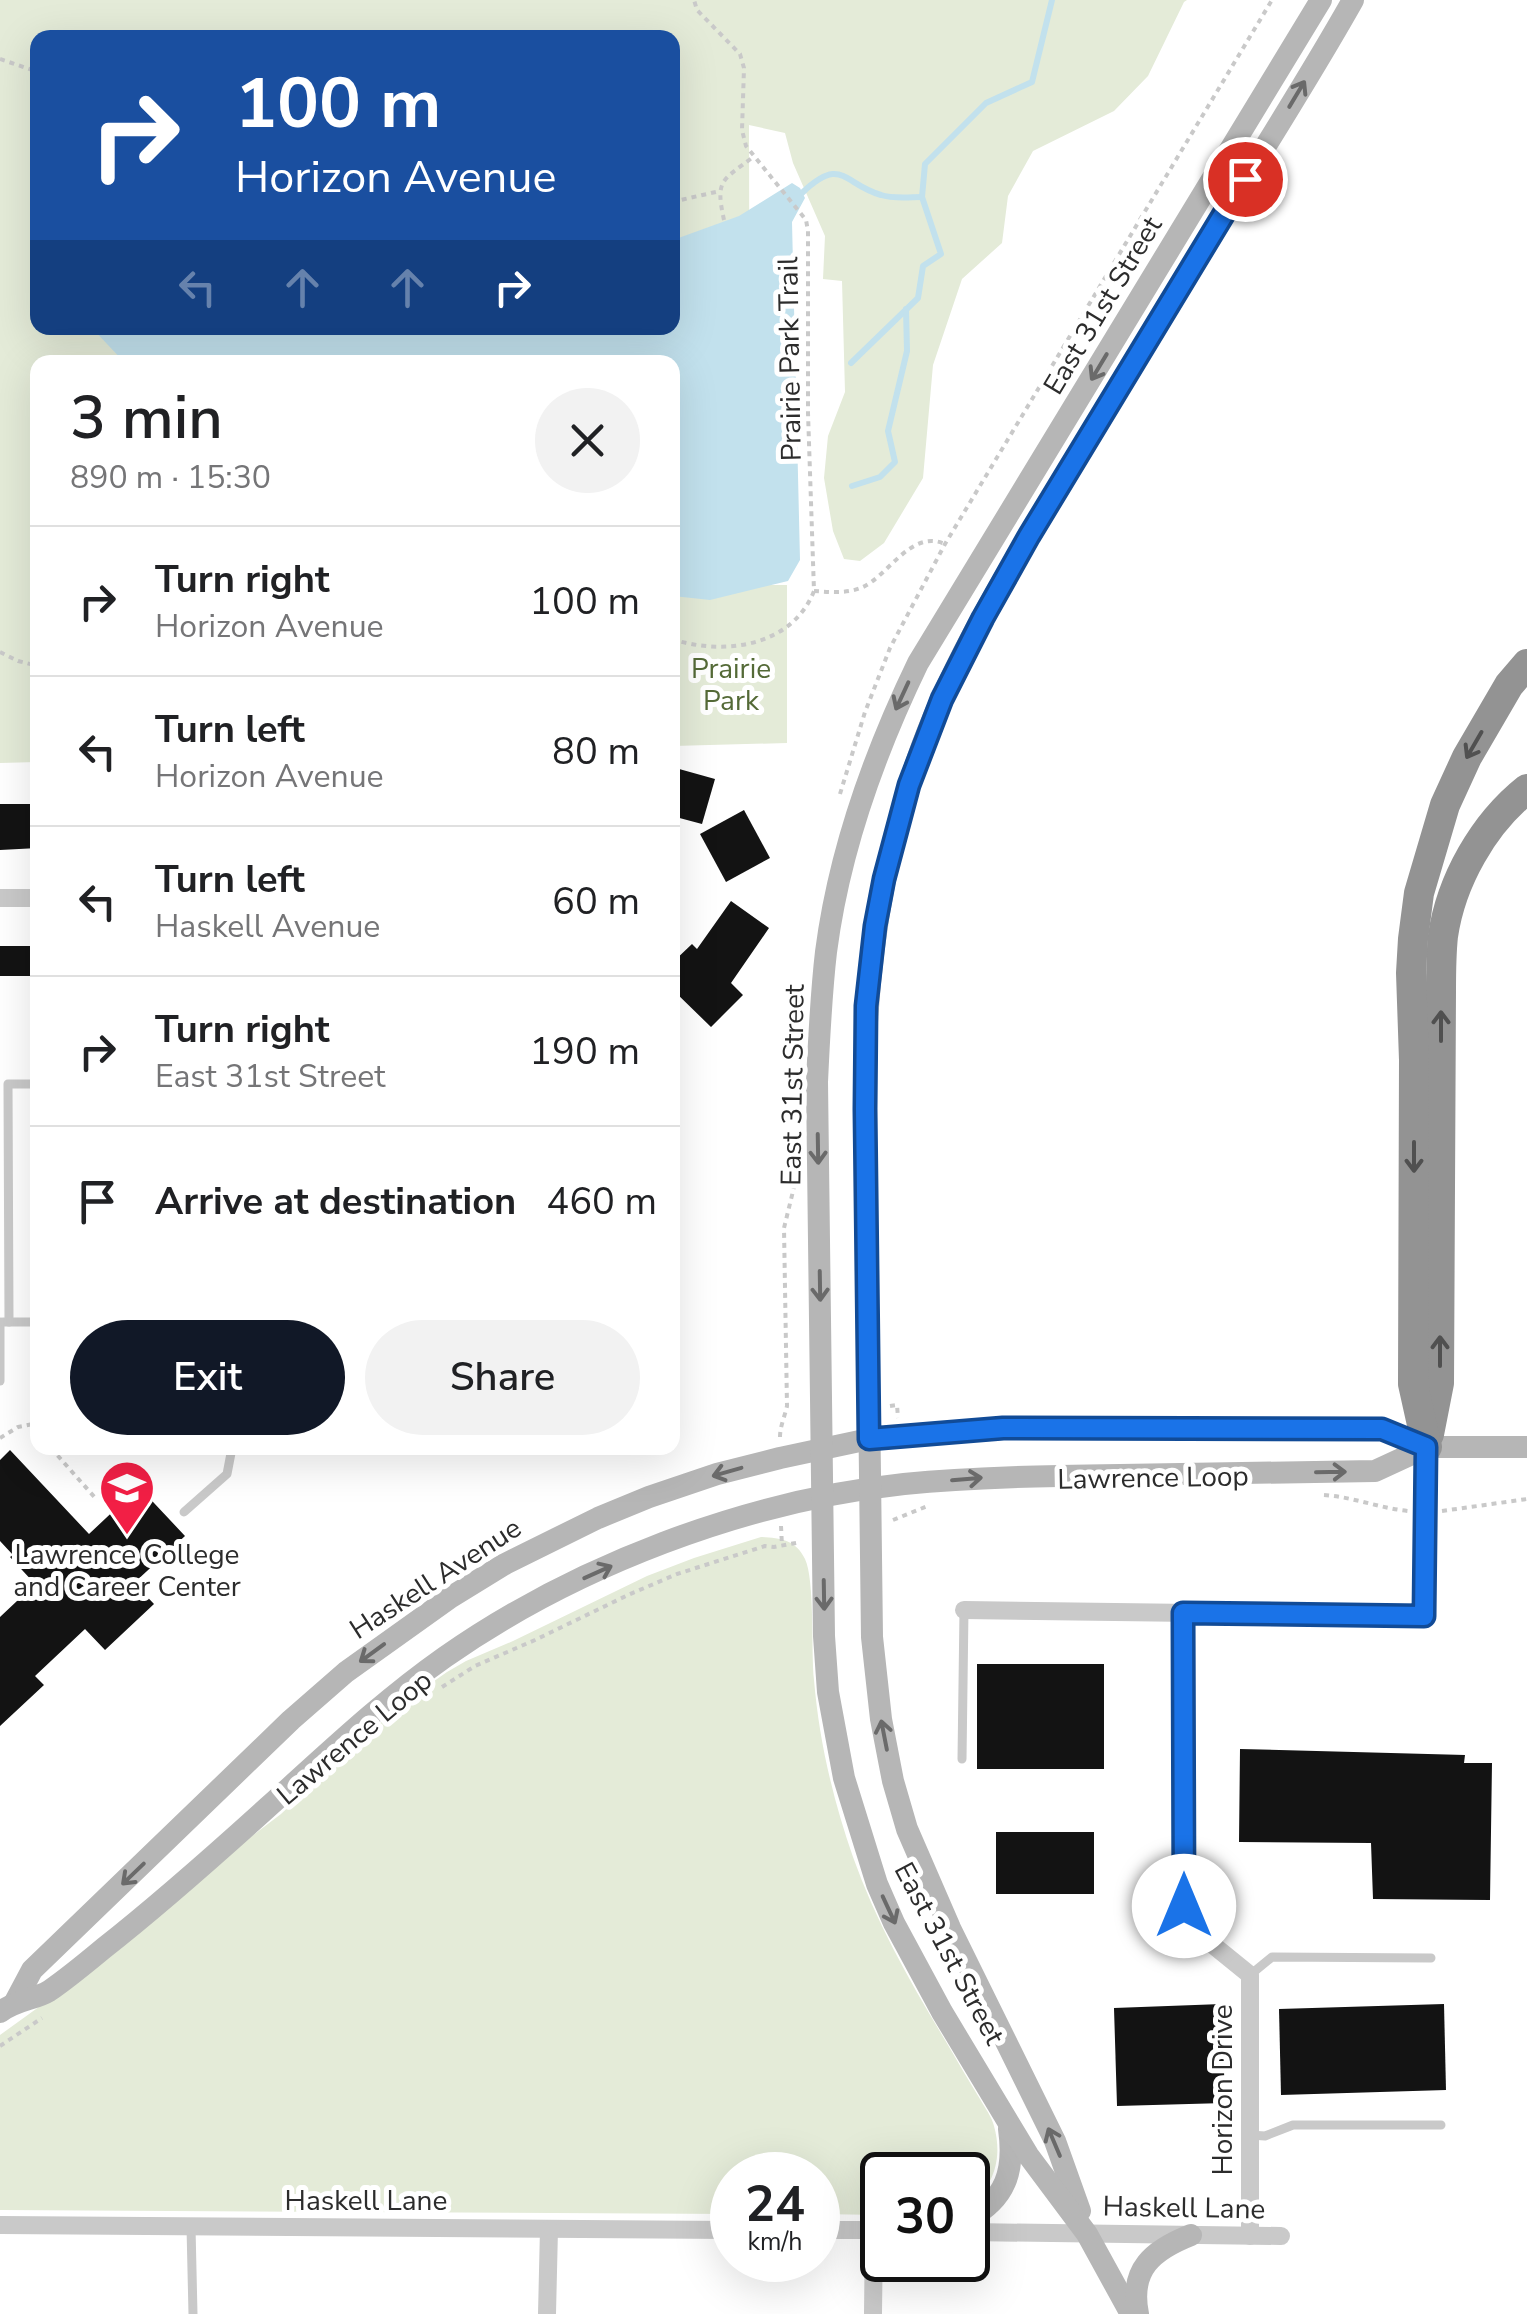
<!DOCTYPE html>
<meta charset="utf-8">
<style>
:root{--surface:#fff;--page:#f2f2f2;--text:#202124;--muted:#757577;--line:#e0e0e0;--accent:#111827}
body{margin:0;font-family:"Nunito Sans",sans-serif;background:var(--page);color:var(--text);height:100vh;display:flex;flex-direction:column;font-size:38px;white-space:nowrap}
*{box-sizing:border-box;margin:0}
p{font-size:32px;color:var(--muted)}
.icon{flex:none;width:55px;height:55px;fill:none;stroke:currentColor;stroke-width:2;stroke-linecap:round;stroke-linejoin:round}
.map{position:relative;flex:1;overflow:hidden}
.side{position:absolute;left:30px;top:355px;width:650px;height:1100px;display:flex;flex-direction:column;background:var(--surface);border-radius:20px;box-shadow:0 10px 40px #0002}
.side>*{flex:none}
.banner{position:absolute;left:30px;top:30px;width:650px;height:305px;border-radius:20px;box-shadow:0 10px 40px #0002;background:#1a4fa0;color:#fff;overflow:hidden}
.speed{position:absolute;left:710px;top:2152px;display:flex;gap:20px;font-size:50px;font-weight:700;text-align:center}
.speed>*{display:grid;place-content:center;width:130px;height:130px;border-radius:50%;background:var(--surface);box-shadow:0 10px 40px #0002;line-height:1}
.speed small{font-size:25px;font-weight:400}
.speed .limit{border:5px solid #111;border-radius:15px;background:#fff;color:#111}
.pin{position:absolute;display:grid;place-items:center;width:85px;height:85px;color:#fff;margin:-42px;border:5px solid #fff;border-radius:50%;box-shadow:0 2px 10px #0007}
.me{position:absolute;width:110px;margin:-55px;rotate:0deg;stroke-linejoin:round;filter:drop-shadow(0 0 8px #0008)}
.turn{display:flex;align-items:center;gap:35px;height:210px;padding:0 40px;font-size:45px}
.turn .icon{width:130px;height:130px;stroke-width:2.5}
.turn b{display:block;font-size:70px;line-height:85px}
.lanes{display:flex;align-items:center;height:95px;padding:0 40px;background:#0003;justify-content:center;gap:50px;direction:ltr}
.lanes .off{opacity:.35}
.round{display:grid;place-items:center;flex:none;width:105px;height:105px;border-radius:52px;background:var(--page)}
.headline{display:flex;align-items:center;justify-content:space-between;height:170px;padding:0 40px}
h1{font-size:60px;font-weight:600;line-height:75px}
.cta{display:flex;gap:20px;margin-top:auto;padding:20px 40px}
.cta a{flex:1;height:115px;border-radius:60px;background:var(--accent);color:#fff;font-size:40px;font-weight:600;line-height:115px;text-align:center}
.cta a+a{background:var(--page);color:var(--text)}
ul{padding:0;list-style:none}
li{display:flex;align-items:center;gap:30px;height:150px;padding:0 40px;border-top:2px solid var(--line)}
li div{flex:1}
li b{display:block;font-size:38px}
li em{font-style:normal}
.map>svg:first-child{display:block}
</style>
<div class="map">
<svg width="1527" height="2314" viewBox="0 0 1527 2314">
<rect width="100%" height="100%" fill="#fff"/>
<g fill="#e4ebd8" fill-rule="evenodd">
<path d="M0,0H1187L1184,2L1148,76L1114,111L1033,151L1008,196L1002,243L962,279L933,365L923,478L884,543L860,561L844,559L833,531L824,478L828,436L845,392L842,281L823,279L825,236L793,163L785,133L749,125L750,585H787V743L673,746L672,362H38L37,762L0,763ZM38,38H672V328H38Z"/>
<path d="M761,1537C780,1538 796,1540 805,1559C815,1580 811,1652 814,1680C819,1740 833,1800 853,1857C876,1922 910,1982 945,2040C957,2060 968,2080 980,2099C985,2108 992,2117 994,2126C1003,2158 994,2187 968,2206V2175H882V2215L818,2214V2175H732V2214L0,2210V2035L72,1983L199,1876L281,1814L364,1736L420,1691L447,1672L466,1661L513,1641L647,1576L694,1558Z"/>
</g>
<path fill="#c2e1ed" d="M792,183L800,188L805,198L792,222L800,560L788,581L710,600L673,596L672,362H124L92,328H672L673,240L739,216Z"/>
<g fill="none" stroke-linecap="round" stroke-linejoin="round">
<g stroke="#c2e1ed" stroke-width="6">
<path d="M802,193C842,155 843,184 881,195C893,199 910,197 922,197"/>
<path d="M851,363L918,298L923,266L941,254L922,197L925,164L986,103L1032,82L1052,0"/>
<path d="M852,486L880,477L895,462L888,431L907,351L906,309"/>
</g>
</g>
<g fill="#131313">
<path d="M672,767L715,779L702,824L672,816Z"/>
<path d="M0,804H38V848L0,850Z"/>
<path d="M744,810L770,858L726,882L700,834Z"/>
<path d="M731,901L769,928L731,983L743,995L711,1027L672,989V963L692,944L697,949Z"/>
<rect x="0" y="946" width="33" height="30"/>
<path d="M10,1450L89,1534L139,1487L185,1536L134,1583L154,1604L105,1650L85,1629L35,1676L44,1685L0,1726V1617L35,1584L10,1557L13,1555L0,1541V1460Z"/>
<rect x="977" y="1664" width="127" height="105"/>
<path d="M1240,1749L1465,1755L1464,1763H1492L1490,1900L1373,1899L1371,1843L1239,1842Z"/>
<rect x="996" y="1832" width="98" height="62"/>
<path d="M1222,2004L1225,2103L1117,2106L1114,2008Z"/>
<path d="M1444,2004L1446,2090L1281,2095L1279,2009Z"/>
</g>
<g fill="none" stroke-linecap="round" stroke-linejoin="round">
<g stroke="#c9c9c9" stroke-width="4" stroke-dasharray="5 5" stroke-linecap="butt">
<path d="M0,59L38,72"/>
<path d="M672,202L720,191"/>
<path d="M724,220C715,179 722,181 753,157"/>
<path d="M814,591C830,592 847,594 863,587C889,575 911,529 945,544"/>
<path d="M672,639C723,656 792,647 814,591L808,413V231L806,220L746,146L742,130L744,68L740,54L697,10L694,0"/>
<path d="M0,652L18,661L38,666"/>
<path d="M840,794L865,712L890,648L945,544L1272,0"/>
<path d="M890,1406L897,1405L898,1418"/>
<path d="M780,1437C780,1426 785,1416 787,1406L784,1228L796,1179"/>
<path d="M0,1438L18,1427L38,1423"/>
<path d="M51,1448L97,1500"/>
<path d="M1324,1495C1353,1497 1379,1508 1408,1511"/>
<path d="M1442,1511L1527,1499"/>
<path d="M893,1520L930,1505"/>
<path d="M781,1526L782,1546"/>
<path d="M442,1687L475,1666L535,1640L628,1595L677,1574L765,1546L774,1547L801,1542"/>
<path d="M0,2046L42,2018"/>
</g>
<g stroke="#c9c9c9" stroke-width="9">
<path d="M0,1322V1381"/>
<path d="M3,1322H38"/>
<path d="M9,1322L8,1084H38"/>
<path d="M184,1512L227,1474L232,1448"/>
<path d="M962,1759L964,1610"/>
<path d="M1250,1975L1272,1957L1431,1958"/>
<path d="M1250,2135L1265,2136L1293,2125H1441"/>
<path d="M191,2227L193,2314"/>
</g>
<g stroke="#c9c9c9" stroke-width="18">
<path d="M0,898H38"/>
<path d="M964,1610L1425,1616L1427,1447"/>
<path d="M1183,1613L1184,1906L1197,1932L1250,1975V2236"/>
<path d="M0,2225L732,2230"/>
<path d="M818,2230H882"/>
<path d="M968,2232L1281,2236"/>
<path d="M547,2314L549,2229"/>
<path d="M873,2314L874,2230"/>
</g>
<g stroke="#b6b6b6" stroke-width="22">
<path d="M15,2002L32,1970L291,1720L346,1672L451,1597L505,1564L598,1518L649,1497L717,1474L780,1458L869,1439L899,1436L1003,1428L1381,1429L1427,1447H1527"/>
<path d="M0,2012C18,1999 34,2000 49,1991C68,1978 86,1963 104,1948C160,1904 215,1855 268,1807C326,1755 381,1702 445,1657C575,1566 745,1501 904,1484C976,1477 1048,1476 1120,1475C1205,1474 1290,1473 1375,1471L1427,1447"/>
<path d="M1080,2211L1055,2141L950,1928L907,1829L893,1781L881,1719L872,1637L865,1072C867,960 884,851 922,746C959,647 1017,556 1071,466C1131,367 1192,267 1252,168C1286,113 1321,57 1353,0"/>
<path d="M968,2219C1006,2199 1015,2171 1009,2129"/>
<path d="M1131,2314L1087,2234L1028,2155L942,2012L894,1923L877,1884L844,1778L828,1692L824,1636L817,1082C819,1038 821,995 826,952C839,851 874,754 918,663L1321,0"/>
<path d="M1138,2314C1129,2269 1153,2250 1191,2235"/>
</g>
<g stroke="#939393" stroke-width="30">
<path d="M1429,1434L1439,1383L1441,991C1441,973 1441,955 1443,936C1451,881 1483,824 1527,789"/>
<path d="M1427,1447L1413,1384L1414,1060L1411,973L1413,939L1419,893L1445,805L1467,757L1509,685L1527,664"/>
</g>
</g>
<defs><path id="oneway-shaft" d="M-6 0H5M1.5-3L5.5 0L1.5 3" fill="none" stroke-width="1.6" stroke-linecap="round" stroke-linejoin="round" transform="scale(2.5)"/></defs>
<g stroke="#6a6a6a">
<use href="#oneway-shaft" transform="translate(1297 94) rotate(-59)"/>
<use href="#oneway-shaft" transform="translate(1099 367) rotate(121)"/>
<use href="#oneway-shaft" transform="translate(902 696) rotate(115)"/>
<use href="#oneway-shaft" transform="translate(818 1149) rotate(89)"/>
<use href="#oneway-shaft" transform="translate(820 1286) rotate(89)"/>
<use href="#oneway-shaft" transform="translate(727 1472) rotate(164)"/>
<use href="#oneway-shaft" transform="translate(1331 1472) rotate(-1)"/>
<use href="#oneway-shaft" transform="translate(967 1479) rotate(-5)"/>
<use href="#oneway-shaft" transform="translate(598 1572) rotate(-24)"/>
<use href="#oneway-shaft" transform="translate(824 1595) rotate(89)"/>
<use href="#oneway-shaft" transform="translate(372 1653) rotate(144)"/>
<use href="#oneway-shaft" transform="translate(884 1735) rotate(-101)"/>
<use href="#oneway-shaft" transform="translate(133 1874) rotate(136)"/>
<use href="#oneway-shaft" transform="translate(889 1910) rotate(65)"/>
<use href="#oneway-shaft" transform="translate(1054 2142) rotate(-113)"/>
</g>
<g stroke="#505050">
<use href="#oneway-shaft" transform="translate(1474 745) rotate(120)"/>
<use href="#oneway-shaft" transform="translate(1441 1026) rotate(-90)"/>
<use href="#oneway-shaft" transform="translate(1414 1157) rotate(90)"/>
<use href="#oneway-shaft" transform="translate(1440 1351) rotate(-90)"/>
</g>
<g fill="none" stroke-linecap="round" stroke-linejoin="round">
<g stroke="#114b97" stroke-width="25">
<path id="route" d="M1184,1906L1183,1613L1424,1616L1426,1447L1382,1429L1003,1428L869,1439L865,1109L866,1006L875,926L884,879L909,785L942,699L983,618L1029,536L1245,179"/>
</g>
<use href="#route" stroke="#1a73e8" stroke-width="18"/>
</g>
<defs>
<g id="school-pin" transform="scale(2.875)"><path d="M0 17L-7.5 6A9.5 9.5 0 1 1 7.5 6Z" fill="#f21f45" stroke="#fff"/><path d="M0-5L7-2L0 1L-7-2ZM-4 1L0 2.5L4 1V4Q0 6-4 4Z" fill="#fff"/></g>
</defs>
<g fill-rule="evenodd">
<use href="#school-pin" x="127" y="1488"/>
</g>
<g text-anchor="middle" stroke-width="10" stroke-linejoin="round" paint-order="stroke">
<g font-size="28" fill="#2c2c2c" stroke="#fff">
<text transform="translate(1102 305) rotate(-59)" y="10">East 31st Street</text>
<text transform="translate(789 359) rotate(-91)" y="10">Prairie Park Trail</text>
<text transform="translate(792 1085) rotate(-89)" y="10">East 31st Street</text>
<text transform="translate(1153 1477) rotate(-1)" y="10">Lawrence Loop</text>
<text transform="translate(435 1578) rotate(-33)" y="10">Haskell Avenue</text>
<text transform="translate(354 1737) rotate(-40)" y="10">Lawrence Loop</text>
<text transform="translate(950 1953) rotate(62)" y="10">East 31st Street</text>
<text transform="translate(1222 2090) rotate(-90)" y="10">Horizon Drive</text>
<text x="366" y="2210">Haskell Lane</text>
<text transform="translate(1184 2207) rotate(1)" y="10">Haskell Lane</text>
</g>
<g font-size="28" fill="#546a37" stroke="#fff">
<text x="731" y="678">Prairie<tspan x="731" dy="32">Park</tspan></text>
</g>
<g font-size="28" fill="#2c2c2c" stroke="#fff">
<text x="127" y="1564">Lawrence College<tspan x="127" dy="32">and Career Center</tspan></text>
</g>
</g>
</svg>
<div class="speed"><div>24<small>km/h</small></div><div class="limit">30</div></div>
<div class="pin" style="left:1245px;top:179px;background:#d93025"><svg class="icon" aria-label="arrive" viewBox="0 0 24 24"><path d="M6 21V4h12l-3 4 3 4H6"/></svg></div>
<svg class="me" style="left:1184px;top:1906px" viewBox="-20 -20 40 40"><circle r="19" fill="#fff"/><path d="M0-13L10 11 0 6-10 11z" fill="#1a73e8"/></svg>
<div class="banner">
<div class="turn"><svg class="icon" aria-label="right" viewBox="0 0 24 24"><path d="M7 20v-9h11M14 6l5 5-5 5"/></svg><div><b>100 m</b>Horizon Avenue</div></div>
<div class="lanes"><svg class="icon off" aria-label="left" viewBox="0 0 24 24"><path d="M17 20v-9H6M10 6l-5 5 5 5"/></svg><svg class="icon off" aria-label="ahead" viewBox="0 0 24 24"><path d="M12 20V5M6 11l6-6 6 6"/></svg><svg class="icon off" aria-label="ahead" viewBox="0 0 24 24"><path d="M12 20V5M6 11l6-6 6 6"/></svg><svg class="icon" aria-label="right" viewBox="0 0 24 24"><path d="M7 20v-9h11M14 6l5 5-5 5"/></svg></div>
</div>
<section class="side">
<div class="headline"><div><h1>3 min</h1><p>890 m · 15:30</p></div><a class="round"><svg class="icon" aria-label="close" viewBox="0 0 24 24"><path d="M6 6l12 12M18 6L6 18"/></svg></a></div>
<ul>
<li><svg class="icon" aria-label="right" viewBox="0 0 24 24"><path d="M7 20v-9h11M14 6l5 5-5 5"/></svg><div><b>Turn right</b><p>Horizon Avenue</p></div><em>100 m</em></li>
<li><svg class="icon" aria-label="left" viewBox="0 0 24 24"><path d="M17 20v-9H6M10 6l-5 5 5 5"/></svg><div><b>Turn left</b><p>Horizon Avenue</p></div><em>80 m</em></li>
<li><svg class="icon" aria-label="left" viewBox="0 0 24 24"><path d="M17 20v-9H6M10 6l-5 5 5 5"/></svg><div><b>Turn left</b><p>Haskell Avenue</p></div><em>60 m</em></li>
<li><svg class="icon" aria-label="right" viewBox="0 0 24 24"><path d="M7 20v-9h11M14 6l5 5-5 5"/></svg><div><b>Turn right</b><p>East 31st Street</p></div><em>190 m</em></li>
<li><svg class="icon" aria-label="arrive" viewBox="0 0 24 24"><path d="M6 21V4h12l-3 4 3 4H6"/></svg><div><b>Arrive at destination</b></div><em>460 m</em></li>
</ul>
<div class="cta"><a>Exit</a><a>Share</a></div>
</section>
</div>
